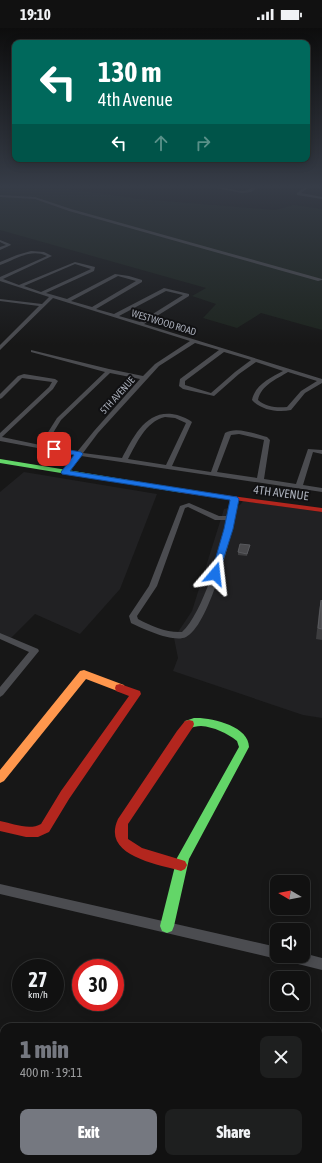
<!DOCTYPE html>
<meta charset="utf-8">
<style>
:root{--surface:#111;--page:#1e1f1f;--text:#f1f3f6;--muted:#9c9d9f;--line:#303131;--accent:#757880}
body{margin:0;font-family:"Asap Condensed",sans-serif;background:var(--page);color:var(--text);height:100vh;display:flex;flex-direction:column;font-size:15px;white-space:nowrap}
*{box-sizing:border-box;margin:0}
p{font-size:13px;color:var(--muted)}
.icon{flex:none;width:22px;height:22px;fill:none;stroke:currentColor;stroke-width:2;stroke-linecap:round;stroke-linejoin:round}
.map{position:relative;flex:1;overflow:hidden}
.sheet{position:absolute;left:0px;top:995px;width:322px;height:140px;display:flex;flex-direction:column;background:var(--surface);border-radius:12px 12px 0 0;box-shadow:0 2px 10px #0003,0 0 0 1px var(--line)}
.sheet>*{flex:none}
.top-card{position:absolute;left:12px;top:12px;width:298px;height:122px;border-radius:8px;box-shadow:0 2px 10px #0003,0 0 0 1px var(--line);background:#00695c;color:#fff;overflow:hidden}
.needle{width:26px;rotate:280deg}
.tools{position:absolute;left:270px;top:847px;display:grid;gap:8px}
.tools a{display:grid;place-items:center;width:40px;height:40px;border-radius:8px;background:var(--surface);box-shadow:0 2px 10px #0003,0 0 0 1px var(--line);font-size:20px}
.speed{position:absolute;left:12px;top:931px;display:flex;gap:8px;font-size:20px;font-weight:700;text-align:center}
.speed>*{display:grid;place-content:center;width:52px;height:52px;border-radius:50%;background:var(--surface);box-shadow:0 2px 10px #0003,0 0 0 1px var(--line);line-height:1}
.speed small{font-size:10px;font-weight:400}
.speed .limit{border:6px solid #d22;background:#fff;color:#111}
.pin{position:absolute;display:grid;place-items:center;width:34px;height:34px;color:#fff;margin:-17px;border-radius:8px;box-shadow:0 2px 6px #0006}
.me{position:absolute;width:44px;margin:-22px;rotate:17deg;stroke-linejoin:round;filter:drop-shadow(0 0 3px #0008)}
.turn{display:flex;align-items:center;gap:14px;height:84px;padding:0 20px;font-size:18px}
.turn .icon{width:52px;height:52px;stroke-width:2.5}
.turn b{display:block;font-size:28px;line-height:34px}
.lanes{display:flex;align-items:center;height:38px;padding:0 20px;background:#0003;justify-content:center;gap:20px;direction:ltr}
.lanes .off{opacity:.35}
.round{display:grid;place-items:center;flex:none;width:42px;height:42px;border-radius:8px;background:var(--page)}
.headline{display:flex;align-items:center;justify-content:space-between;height:68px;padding:0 20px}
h1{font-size:24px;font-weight:800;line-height:30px;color:var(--accent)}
.action{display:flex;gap:8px;margin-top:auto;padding:8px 20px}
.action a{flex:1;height:46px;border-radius:8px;background:var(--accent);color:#fff;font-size:16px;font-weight:800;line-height:46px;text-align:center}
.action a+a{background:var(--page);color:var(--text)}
.status{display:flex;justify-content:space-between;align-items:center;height:28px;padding:0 20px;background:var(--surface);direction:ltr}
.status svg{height:11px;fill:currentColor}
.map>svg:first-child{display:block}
</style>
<div class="status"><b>19:10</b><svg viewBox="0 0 49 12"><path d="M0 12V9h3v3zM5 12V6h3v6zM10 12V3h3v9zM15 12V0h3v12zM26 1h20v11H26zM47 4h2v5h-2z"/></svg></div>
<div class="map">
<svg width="322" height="1135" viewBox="0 0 322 1135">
<rect width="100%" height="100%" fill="#171717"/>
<g fill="#212123">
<path d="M24,444L157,466L120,561L80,606L35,586L11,610L0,605V464Z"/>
<path d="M243,473L322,484V690L303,687L173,643L178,630L174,610L192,583L224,481L240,477Z"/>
</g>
<path fill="#1d241e" d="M0,158H47L140,171L275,182L294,177L322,181V302L261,285L237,300L203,290L216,276L192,268L206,260L0,202Z"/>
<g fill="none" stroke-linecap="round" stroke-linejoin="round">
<g fill="#4b4c50" fill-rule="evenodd">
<path d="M206,158C218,157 230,162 242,163C249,163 253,158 260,158L251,164L242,165Z"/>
<path d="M306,158H310L301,165L322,169V171L297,167V165Z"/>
<path d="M0,167L35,169L71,181L322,251V252L318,253L69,183L35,171L0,169Z"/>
<path d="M0,212L10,216L11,217L0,222V219L6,217L0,214Z"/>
<path d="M31,223L44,224L52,228L3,251L19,257L75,234L95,239L94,243L46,265L67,271L115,246L129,248L142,252V254L96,281L114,286L164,260L189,266V268L144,296L322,351V355L305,365L291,382C278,385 261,382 252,372C255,357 270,350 283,343L256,334L239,346L214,368L183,361L179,358L180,351L219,322L195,315L159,338L98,405L83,425L122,430C133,410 145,383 172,386C179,387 187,390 192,394L172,438L211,444L225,405C236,398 255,406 267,409L270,412L264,451L296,456L308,421L322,422V426L313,424L303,457L322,460V464L81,428L67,445L65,446L62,444L75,427L0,413V405L49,359L52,354L22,350L2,370L0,371V366L18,348L24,346L55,351L58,353L53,361L2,409L40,417L57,390L105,344L31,324V322L109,341L143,348L155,336L190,313L53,270L0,322V317L39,278L0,273V271L42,276L49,269L0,253V249L47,228C30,220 15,232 0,237V234L17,227ZM75,236L91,241L41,264L24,258ZM118,248L136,253L92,279L71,273ZM166,263L183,267L140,294L119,288ZM224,324L251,332L235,344L211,365L185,357V353ZM288,344L317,353L301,363L287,379C277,380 266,379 258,372C261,357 277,351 288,344ZM110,345L140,351L94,403L77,424L45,418L61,392ZM165,389L175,390L186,395L166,437L128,431C137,415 145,394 165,389ZM239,406L264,412L257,450L217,444L231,407Z"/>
<path d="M235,469L238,471C235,497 210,598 186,609C174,615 143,601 131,595L129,588L149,558L180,478L189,475L219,488H229L232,471ZM188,479L215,492H228C221,521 203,585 182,604C167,605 151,598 138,591L137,588L157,558L185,480Z"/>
<path d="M0,605L38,621L39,623L3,667L0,669V659L29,624L0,611Z"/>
<path d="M0,856L277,919V928H282L277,931L0,866Z"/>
<path d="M303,925L322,930V942L290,934L286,932L284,928H303Z"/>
</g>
<g fill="#63d668" fill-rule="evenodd">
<path d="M0,431L183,461L187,463L183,465L0,435Z"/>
<path d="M194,690C211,689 249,698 249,719L189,831L174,898L172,903L167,905L162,903L160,898L177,830L239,719L237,713C227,705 214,699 201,698C195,698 191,701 185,699L184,696L185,693Z"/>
</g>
<path fill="#ff974d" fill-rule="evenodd" d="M84,642L124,657L125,660L124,663L120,664L86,651L4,753L0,755V742L80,643Z"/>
<g fill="#b3261e" fill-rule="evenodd">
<path d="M180,461L322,480V484L183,465H180L179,463Z"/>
<path d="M120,656L140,663L141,666L69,771L49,804L38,809H26L0,803V793C12,795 29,803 41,796L61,763L129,668L116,663L115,660L116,657Z"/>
<path d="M189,692L193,693L194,696L193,699L128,796V811L142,820L185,833L187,837L185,841L181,843C157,836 101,828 118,791L177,703L185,693Z"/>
</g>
</g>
<g fill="#3d3d3f">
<path d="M249,520L247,528L238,527V524Z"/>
<path d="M321,572L322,573V612L316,611L319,583Z"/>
</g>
<g fill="#49494c" stroke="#58595d">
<path d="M240,516L250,517L247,526L238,524Z"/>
<path d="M321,572L322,573V601L318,600Z"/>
</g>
<linearGradient id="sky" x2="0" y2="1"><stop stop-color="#0d0d0d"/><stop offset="0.5" stop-color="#363c47"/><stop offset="1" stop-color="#363c47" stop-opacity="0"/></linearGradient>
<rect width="322" height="317" fill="url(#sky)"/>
<path fill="#1a73e8" stroke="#114b97" d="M52,419L81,424L83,426L70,443L237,469L239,471L233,501L218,548H212L211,546L224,501L230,472L62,446L61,444L74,427L52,422Z"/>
<g text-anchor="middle" stroke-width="4" stroke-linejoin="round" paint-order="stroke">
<g font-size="10" fill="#a8adb8" stroke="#111113">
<text transform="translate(164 294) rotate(17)" y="4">WESTWOOD ROAD</text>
<text transform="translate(117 367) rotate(-48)" y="4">5TH AVENUE</text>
</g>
<g font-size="12" fill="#a8adb8" stroke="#111113">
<text transform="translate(281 465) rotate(7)" y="4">4TH AVENUE</text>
</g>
</g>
</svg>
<div class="tools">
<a><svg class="needle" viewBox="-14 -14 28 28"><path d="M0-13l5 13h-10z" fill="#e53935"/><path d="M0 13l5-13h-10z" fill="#9c9d9f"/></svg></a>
<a><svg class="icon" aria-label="sound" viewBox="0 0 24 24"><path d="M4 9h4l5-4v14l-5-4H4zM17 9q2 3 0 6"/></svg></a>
<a><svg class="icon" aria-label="search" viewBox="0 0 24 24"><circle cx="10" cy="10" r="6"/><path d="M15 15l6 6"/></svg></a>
</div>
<div class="speed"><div>27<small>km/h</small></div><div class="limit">30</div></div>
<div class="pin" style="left:54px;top:421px;background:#d93025"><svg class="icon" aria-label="arrive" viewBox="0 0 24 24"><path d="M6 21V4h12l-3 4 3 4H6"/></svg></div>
<svg class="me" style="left:215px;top:546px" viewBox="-20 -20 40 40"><path d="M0-17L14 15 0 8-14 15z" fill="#1a73e8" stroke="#fff" stroke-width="4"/></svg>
<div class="top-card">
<div class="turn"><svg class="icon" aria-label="left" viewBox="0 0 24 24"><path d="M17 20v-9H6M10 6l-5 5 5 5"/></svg><div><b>130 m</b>4th Avenue</div></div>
<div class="lanes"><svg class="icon" aria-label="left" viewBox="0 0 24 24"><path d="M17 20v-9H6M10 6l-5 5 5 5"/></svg><svg class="icon off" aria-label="ahead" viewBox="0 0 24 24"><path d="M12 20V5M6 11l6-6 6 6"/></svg><svg class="icon off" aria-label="right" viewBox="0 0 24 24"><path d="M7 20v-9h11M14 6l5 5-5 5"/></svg></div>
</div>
<section class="sheet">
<div class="headline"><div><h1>1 min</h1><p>400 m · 19:11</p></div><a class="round"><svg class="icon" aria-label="close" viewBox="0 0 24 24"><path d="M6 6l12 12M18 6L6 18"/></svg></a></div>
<div class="action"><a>Exit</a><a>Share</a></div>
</section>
</div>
